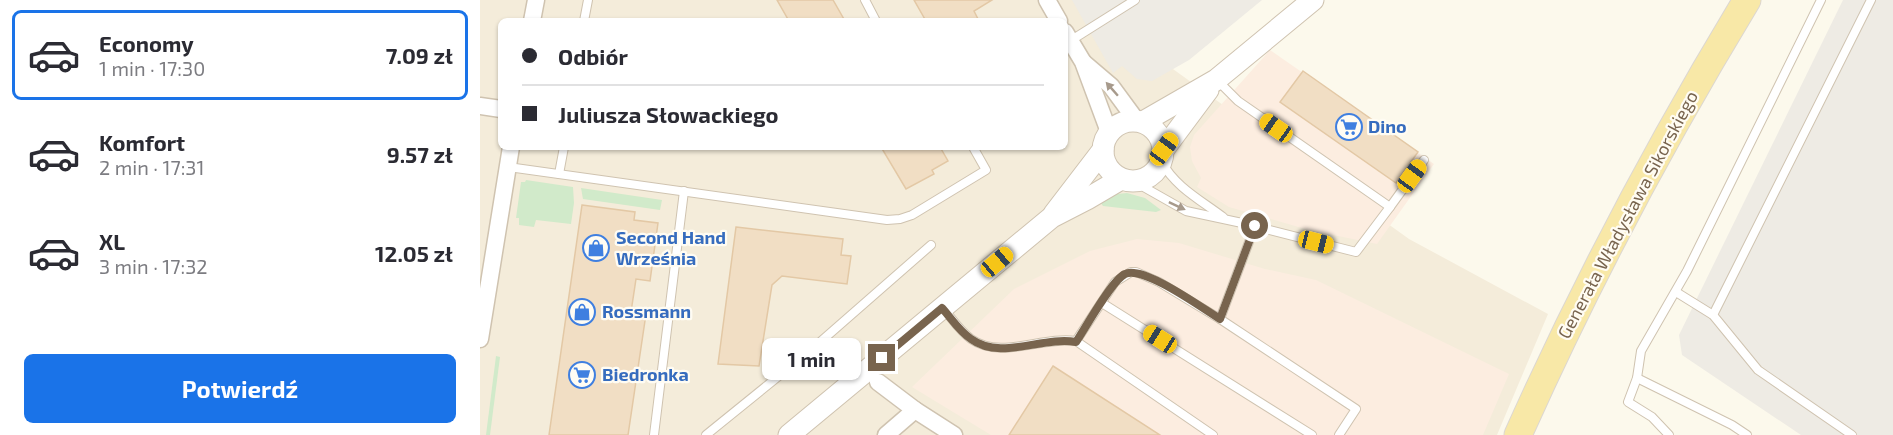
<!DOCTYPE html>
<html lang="pl">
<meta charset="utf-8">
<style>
:root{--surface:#fff;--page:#f2f2f3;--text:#2b2b33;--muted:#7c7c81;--line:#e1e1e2;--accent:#1a73e8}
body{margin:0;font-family:"Exo 2",sans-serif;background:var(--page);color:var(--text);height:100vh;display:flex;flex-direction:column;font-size:22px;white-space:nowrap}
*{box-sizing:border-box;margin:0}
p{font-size:20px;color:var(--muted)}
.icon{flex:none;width:33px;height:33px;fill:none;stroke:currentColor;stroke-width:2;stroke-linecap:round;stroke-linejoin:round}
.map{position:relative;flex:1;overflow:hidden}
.details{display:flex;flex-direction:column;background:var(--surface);width:480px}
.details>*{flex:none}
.guide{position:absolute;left:18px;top:18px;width:570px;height:132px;border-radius:9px;box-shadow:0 2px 4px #0004;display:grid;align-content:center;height:132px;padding:0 24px;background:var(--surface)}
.end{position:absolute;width:27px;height:27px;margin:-14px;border:8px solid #78644e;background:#fff;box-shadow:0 0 0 3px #fff}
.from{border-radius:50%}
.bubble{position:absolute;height:42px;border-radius:9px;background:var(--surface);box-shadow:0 2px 4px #0004;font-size:20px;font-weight:700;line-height:42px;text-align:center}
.car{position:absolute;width:18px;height:36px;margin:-18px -9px;border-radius:8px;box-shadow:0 0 4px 2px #0007;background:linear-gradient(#f5c518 24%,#345 0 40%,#f5c518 0 76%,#345 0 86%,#f5c518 0)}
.guide b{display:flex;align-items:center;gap:21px;height:57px;font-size:22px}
.guide b+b{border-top:2px solid var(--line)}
.guide i{width:15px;height:15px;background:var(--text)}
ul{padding:10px 0 0;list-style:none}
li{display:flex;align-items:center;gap:18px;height:90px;margin:0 12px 9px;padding:0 12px;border:3px solid transparent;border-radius:9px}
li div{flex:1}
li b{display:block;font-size:22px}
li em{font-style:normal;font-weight:700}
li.selected{border-color:var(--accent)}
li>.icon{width:54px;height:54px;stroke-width:1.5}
.button{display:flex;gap:12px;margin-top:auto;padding:12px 24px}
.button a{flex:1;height:69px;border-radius:9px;background:var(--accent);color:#fff;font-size:24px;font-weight:700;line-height:69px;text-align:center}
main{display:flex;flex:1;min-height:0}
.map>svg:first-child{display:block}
.residential{fill:#f4ecda;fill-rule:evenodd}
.commercial{fill:#fcede0}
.industrial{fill:#eeebe4}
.green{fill:#d1eaca}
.building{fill:#f1dec4;stroke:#e3c8a5;stroke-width:1.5}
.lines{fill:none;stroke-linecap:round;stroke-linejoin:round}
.service-casing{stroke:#cfc3b0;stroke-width:10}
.minor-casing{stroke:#cfc3b0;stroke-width:19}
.tertiary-casing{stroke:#cfc3b0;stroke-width:23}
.primary-casing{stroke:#dcd7d1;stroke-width:29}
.service{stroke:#fff;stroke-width:8}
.minor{stroke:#fff;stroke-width:16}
.tertiary{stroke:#fff;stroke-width:21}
.primary{stroke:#f8e8a7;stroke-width:27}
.oneway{fill:#a79a8c}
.route{stroke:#78644e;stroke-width:8}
.labels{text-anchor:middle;stroke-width:4.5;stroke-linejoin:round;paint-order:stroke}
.shop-label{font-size:18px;font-weight:bold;fill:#366cbe;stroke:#fffcf3;text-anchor:start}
.street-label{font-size:18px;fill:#78644e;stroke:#fffcf3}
</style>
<main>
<section class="details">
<ul>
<li class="selected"><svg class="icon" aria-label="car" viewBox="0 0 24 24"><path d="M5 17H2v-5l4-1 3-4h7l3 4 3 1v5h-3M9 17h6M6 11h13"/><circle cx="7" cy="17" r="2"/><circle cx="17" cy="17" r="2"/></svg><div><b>Economy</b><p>1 min · 17:30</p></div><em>7.09 zł</em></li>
<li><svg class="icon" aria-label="car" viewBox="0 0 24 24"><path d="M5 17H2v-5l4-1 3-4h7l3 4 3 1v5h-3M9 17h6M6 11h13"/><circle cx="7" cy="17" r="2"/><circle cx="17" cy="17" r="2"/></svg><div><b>Komfort</b><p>2 min · 17:31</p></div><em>9.57 zł</em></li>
<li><svg class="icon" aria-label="car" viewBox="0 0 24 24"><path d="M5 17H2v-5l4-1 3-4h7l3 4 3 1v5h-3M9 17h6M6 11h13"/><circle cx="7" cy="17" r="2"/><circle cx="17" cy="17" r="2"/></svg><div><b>XL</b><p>3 min · 17:32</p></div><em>12.05 zł</em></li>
</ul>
<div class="button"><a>Potwierdź</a></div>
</section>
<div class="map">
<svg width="1413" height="435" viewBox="0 0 1413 435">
<rect width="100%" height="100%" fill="#fcf9ec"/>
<path class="residential" d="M0,0H645L679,59L929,239L1068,314L1017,435H0ZM21,21H585V147H21Z"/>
<g class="commercial">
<path d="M790,50L954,164L897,244L829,230L749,207L717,187L721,178L712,161L710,147L714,135Z"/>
<path d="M657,239L699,243L785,269L836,280L1029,374L1003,435H511L432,387L534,289L610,251Z"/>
</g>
<g class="industrial">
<path d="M592,0H782L709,60L672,81L657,79L642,66L633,73Z"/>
<path d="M1363,0H1413V435H1321L1202,355L1199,335Z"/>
</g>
<g class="green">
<path d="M46,180L93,187L94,203L91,224L56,220L54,227L39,225V218H36L41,182H45Z"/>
<path d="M101,188L182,200L180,210L103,199Z"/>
<path d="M647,193L665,198L681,210L676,212L623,206L620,202L637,194Z"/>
<path d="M16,356L20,357L10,435H6Z"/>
</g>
<g class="building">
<path d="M297,0H353L365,21H309Z"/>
<path d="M434,0H512L494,11L499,21H446Z"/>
<path d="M823,71L938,152L916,183L800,102Z"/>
<path d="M401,147H460L468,161L452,170L454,174L426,189Z"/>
<path d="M102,205L155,212L154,220L178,223L170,281L156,279L151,312L166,314L148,435H69Z"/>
<path d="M256,227L363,239L361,255L371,256L367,284L302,276L292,285L279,366L238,364Z"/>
<path d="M573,366L680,435H529Z"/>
</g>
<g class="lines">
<defs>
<g id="service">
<path d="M385,0L396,21"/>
<path d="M104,21L108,0"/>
<path d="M590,41L655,0"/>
<path d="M737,80L758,101L910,207L944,160"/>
<path d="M682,162C694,186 722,201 743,217"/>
<path d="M28,167L407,220L420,219L432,215L506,170L493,147"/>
<path d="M79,174L84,147"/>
<path d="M653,181L706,211L762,223L876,252L910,207"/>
<path d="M775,226L740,319L876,409L859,435"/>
<path d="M1196,292L1233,315L1278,370L1372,435"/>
<path d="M622,303L832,435"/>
<path d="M463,308C472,319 480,331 491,339C521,360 562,336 596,341L733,435"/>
<path d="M1233,315L1391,0"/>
<path d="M596,341L635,282L651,272H656L679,282L740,319"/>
<path d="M1157,378L1252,425L1267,435"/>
<path d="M174,435L204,191"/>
<path d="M226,435L331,350L451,245"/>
<path d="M1189,435L1172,417L1148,402L1157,378L1161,351L1207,271L1341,0"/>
</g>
<g id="minor">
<path d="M567,0L579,21"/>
<path d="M52,21L56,0"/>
<path d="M585,32L603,62L629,132"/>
<path d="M604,63L631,86L656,120"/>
<path d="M0,106L21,109"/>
<path d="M0,339L31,147"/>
<path d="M398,382L435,410L474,435"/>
<path d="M406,435L435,410"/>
</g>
<g id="tertiary">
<circle cx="653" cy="151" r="30"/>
<path d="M663,122L736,80L833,0"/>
<path d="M684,149L728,90"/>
<path d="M574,214L623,150"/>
<path d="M309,435L572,217L607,199L641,179"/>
</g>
<path id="primary" d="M1038,435C1105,285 1182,140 1267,0"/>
</defs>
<use href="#service" class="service-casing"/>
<use href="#minor" class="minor-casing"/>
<use href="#tertiary" class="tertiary-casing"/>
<use href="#primary" class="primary-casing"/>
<use href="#service" class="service"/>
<use href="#minor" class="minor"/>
<use href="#tertiary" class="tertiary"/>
<use href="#primary" class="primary"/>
</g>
<defs><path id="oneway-solid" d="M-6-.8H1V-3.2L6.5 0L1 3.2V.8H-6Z" transform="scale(1.5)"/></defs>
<g class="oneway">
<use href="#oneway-solid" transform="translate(632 89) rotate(-131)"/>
<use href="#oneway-solid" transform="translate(697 206) rotate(25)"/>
</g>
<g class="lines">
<path class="route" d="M402,358L462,308C471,318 479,331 491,339C521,361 562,336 596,342C606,327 632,280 645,274C663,265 722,308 740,319L775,226"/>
</g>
<defs>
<symbol id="supermarket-ring" viewBox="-11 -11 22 22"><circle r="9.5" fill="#fffcf3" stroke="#3f7fe0" stroke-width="1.5"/><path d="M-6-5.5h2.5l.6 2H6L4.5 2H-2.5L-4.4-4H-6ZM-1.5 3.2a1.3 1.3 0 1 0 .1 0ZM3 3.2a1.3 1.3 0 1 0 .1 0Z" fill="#3f7fe0"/></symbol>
<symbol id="shop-ring" viewBox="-11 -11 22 22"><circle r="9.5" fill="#fffcf3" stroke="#3f7fe0" stroke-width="1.5"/><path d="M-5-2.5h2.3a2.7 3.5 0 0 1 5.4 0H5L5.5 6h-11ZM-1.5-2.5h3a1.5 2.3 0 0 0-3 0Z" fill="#3f7fe0"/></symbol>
</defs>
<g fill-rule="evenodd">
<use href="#supermarket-ring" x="854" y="112" width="30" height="30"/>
<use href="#shop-ring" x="101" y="233" width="30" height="30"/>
<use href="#shop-ring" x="87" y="297" width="30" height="30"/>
<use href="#supermarket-ring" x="87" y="360" width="30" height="30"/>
</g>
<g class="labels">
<g class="shop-label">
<text x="888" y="133">Dino</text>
<text x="136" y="244">Second Hand<tspan x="136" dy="21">Września</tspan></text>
<text x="122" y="318">Rossmann</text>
<text x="122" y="381">Biedronka</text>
</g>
<g class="street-label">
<text transform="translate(1148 215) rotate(-62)" y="6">Generała Władysława Sikorskiego</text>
</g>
</g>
</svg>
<i class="end from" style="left:775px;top:226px"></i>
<i class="end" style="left:402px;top:358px"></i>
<div class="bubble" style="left:282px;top:338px;width:99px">1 min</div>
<i class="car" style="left:796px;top:128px;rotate:305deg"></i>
<i class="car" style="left:684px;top:149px;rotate:36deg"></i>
<i class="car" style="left:932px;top:176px;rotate:36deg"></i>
<i class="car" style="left:836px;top:242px;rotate:104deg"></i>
<i class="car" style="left:517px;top:262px;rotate:50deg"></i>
<i class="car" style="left:680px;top:339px;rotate:302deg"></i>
<div class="guide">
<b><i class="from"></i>Odbiór</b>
<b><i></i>Juliusza Słowackiego</b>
</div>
</div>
</main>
